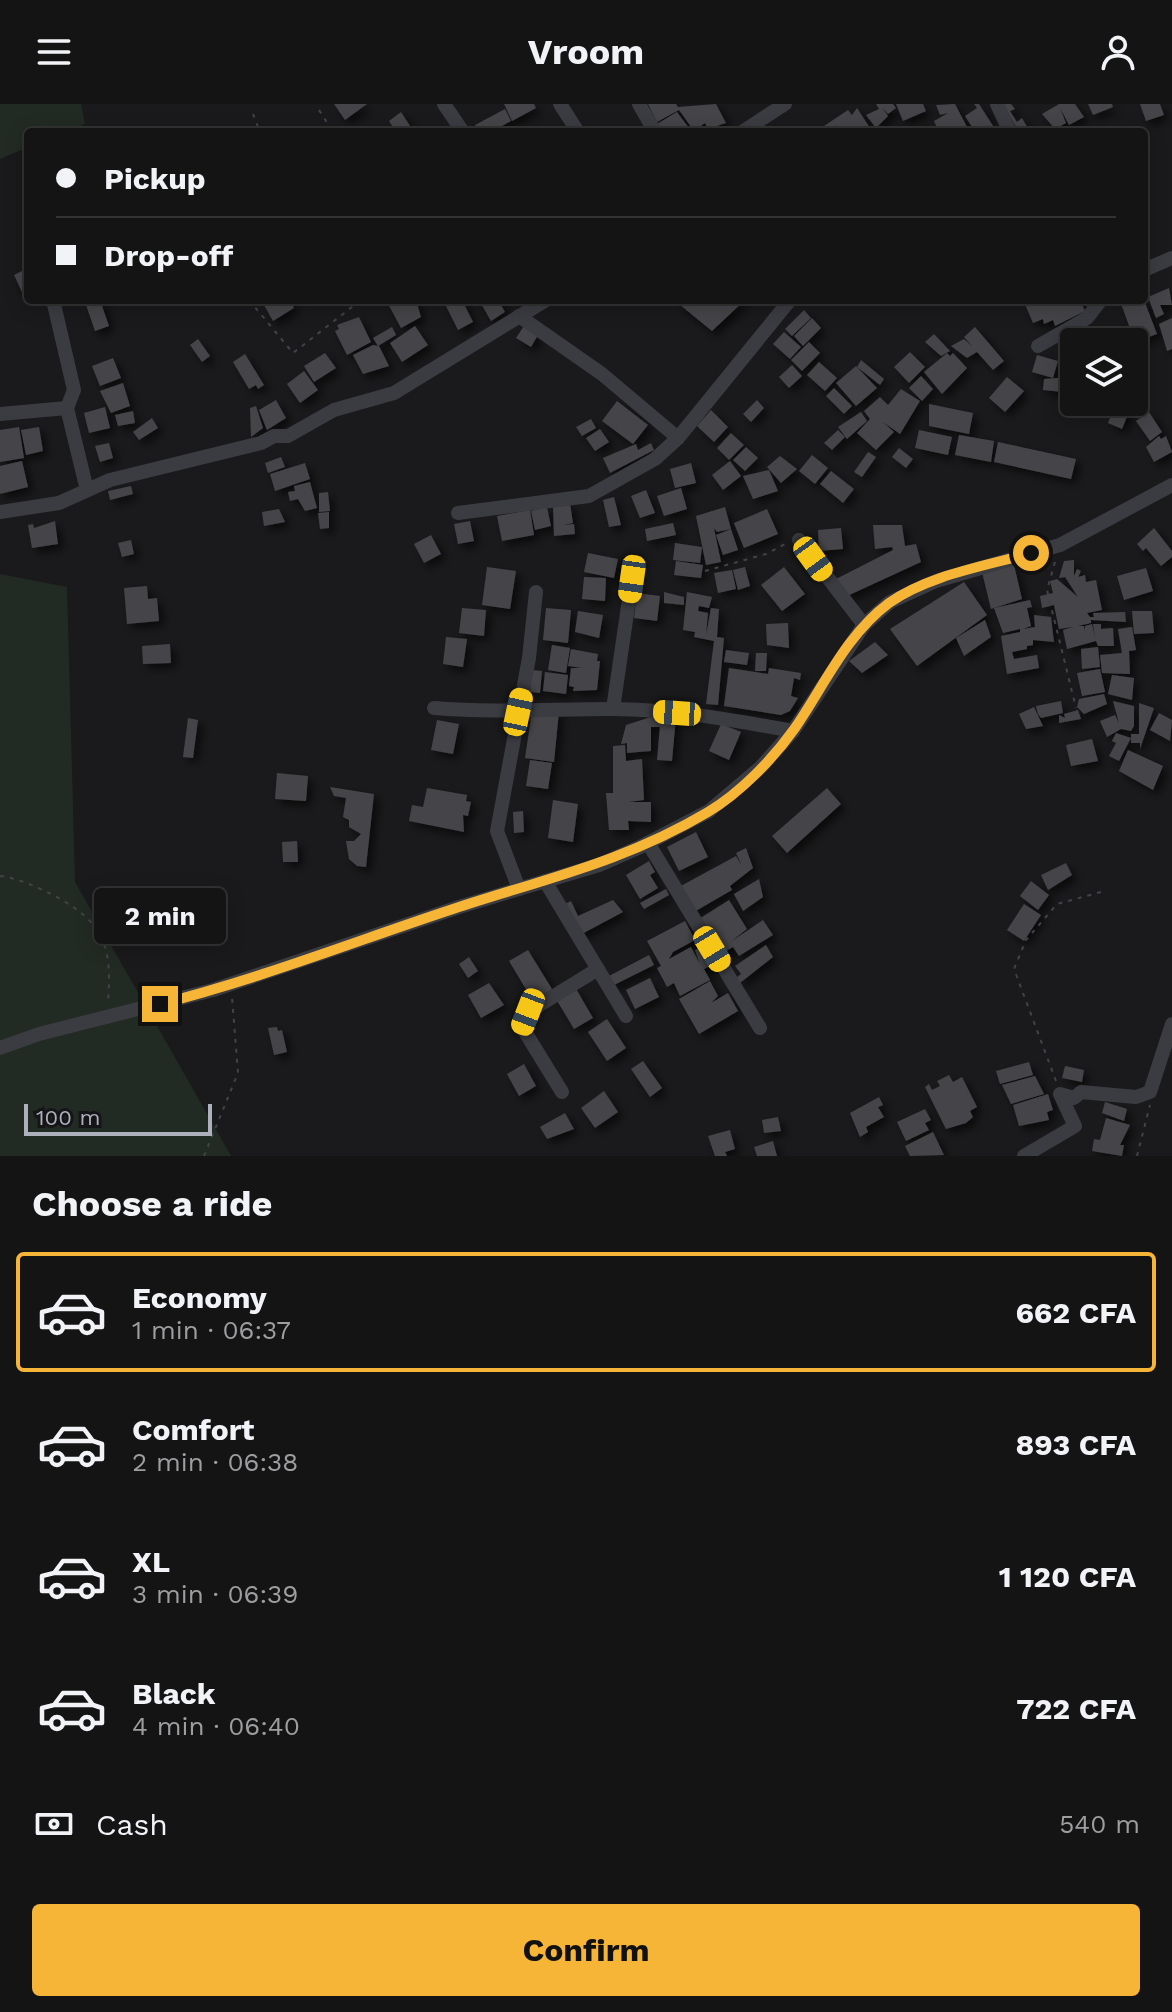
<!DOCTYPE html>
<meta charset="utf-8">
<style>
:root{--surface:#141415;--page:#1d1d1e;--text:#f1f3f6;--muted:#9d9ea0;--line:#333334;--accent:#f7b538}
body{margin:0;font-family:"Work Sans",sans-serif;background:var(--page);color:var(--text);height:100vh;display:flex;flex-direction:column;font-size:30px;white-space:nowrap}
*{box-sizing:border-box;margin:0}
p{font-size:26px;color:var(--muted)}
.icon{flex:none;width:44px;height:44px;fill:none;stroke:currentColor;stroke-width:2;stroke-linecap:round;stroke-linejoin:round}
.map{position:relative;height:1052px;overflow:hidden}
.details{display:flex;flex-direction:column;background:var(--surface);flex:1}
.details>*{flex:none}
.top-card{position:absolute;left:24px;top:24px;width:1124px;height:176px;border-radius:8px;box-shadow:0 4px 20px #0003,0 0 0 2px var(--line);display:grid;align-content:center;height:176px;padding:0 32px;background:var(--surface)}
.buttons{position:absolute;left:1060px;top:224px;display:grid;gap:16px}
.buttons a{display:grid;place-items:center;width:88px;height:88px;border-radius:8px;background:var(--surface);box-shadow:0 4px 20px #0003,0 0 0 2px var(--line);font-size:40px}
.scale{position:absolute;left:24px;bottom:20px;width:188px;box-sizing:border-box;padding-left:8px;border:4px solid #acb1bc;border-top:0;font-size:22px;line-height:28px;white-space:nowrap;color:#acb1bc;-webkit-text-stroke:6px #151518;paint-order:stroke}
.end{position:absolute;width:36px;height:36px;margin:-18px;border:10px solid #f7b538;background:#111;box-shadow:0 0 0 4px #111}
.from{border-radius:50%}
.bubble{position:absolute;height:56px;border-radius:8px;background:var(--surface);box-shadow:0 4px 20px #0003,0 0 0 2px var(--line);font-size:26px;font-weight:700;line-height:56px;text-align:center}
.car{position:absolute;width:24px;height:48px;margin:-24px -12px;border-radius:10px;box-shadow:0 0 6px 2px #0007;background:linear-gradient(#f5c518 24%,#345 0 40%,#f5c518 0 76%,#345 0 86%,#f5c518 0)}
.top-card b{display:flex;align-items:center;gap:28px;height:76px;font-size:30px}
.top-card b+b{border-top:2px solid var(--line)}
.top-card i{width:20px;height:20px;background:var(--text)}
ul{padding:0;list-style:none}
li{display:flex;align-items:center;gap:24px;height:120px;margin:0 16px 12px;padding:0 16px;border:4px solid transparent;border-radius:8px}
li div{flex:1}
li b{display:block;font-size:30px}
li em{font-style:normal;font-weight:700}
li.current{border-color:var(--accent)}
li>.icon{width:72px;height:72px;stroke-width:1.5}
h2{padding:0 32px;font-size:36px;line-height:96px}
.pay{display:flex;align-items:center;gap:20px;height:88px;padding:0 32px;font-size:30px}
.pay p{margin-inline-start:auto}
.action{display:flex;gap:16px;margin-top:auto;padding:16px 32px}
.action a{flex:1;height:92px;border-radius:8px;background:var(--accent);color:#111;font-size:32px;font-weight:700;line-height:92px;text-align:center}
header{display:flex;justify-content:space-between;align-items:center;height:104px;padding:0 32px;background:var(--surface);font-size:36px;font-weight:700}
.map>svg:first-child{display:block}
.green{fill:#222b23}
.building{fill:#444549;filter:url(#shadow)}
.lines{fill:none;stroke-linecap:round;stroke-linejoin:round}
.path{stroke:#414349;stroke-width:2;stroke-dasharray:4 6;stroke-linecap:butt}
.minor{stroke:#3b3c42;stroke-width:14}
.route{stroke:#f7b538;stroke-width:10}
</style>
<header><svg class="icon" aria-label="menu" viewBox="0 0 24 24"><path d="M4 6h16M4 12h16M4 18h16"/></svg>Vroom<svg class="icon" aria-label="person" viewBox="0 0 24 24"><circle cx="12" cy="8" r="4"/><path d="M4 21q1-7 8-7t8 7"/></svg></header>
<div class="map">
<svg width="1172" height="1052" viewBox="0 0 1172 1052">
<defs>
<filter id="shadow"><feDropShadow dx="5" dy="5" stdDeviation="4" flood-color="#0009"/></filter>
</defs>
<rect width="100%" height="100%" fill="#1a1a1c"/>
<g class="green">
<path d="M0,0H81L85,20L65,28H28V43L0,55Z"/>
<path d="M0,470L67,483L75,778L231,1052H0Z"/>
</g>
<g class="building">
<path d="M334,0H367L345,16Z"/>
<path d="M504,0H534L536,4L512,17Z"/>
<path d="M648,0H676L678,3L716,0L726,19L708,25L705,19L694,27L679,6L657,18Z"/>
<path d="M876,0H893L896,4L888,10L882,3L888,12L876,24L866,11L879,5Z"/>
<path d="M896,0H923L926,7L903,17Z"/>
<path d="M955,0L967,23L970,22L973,28H939L934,17L948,9L940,11L936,1Z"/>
<path d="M974,0H979L997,28L974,26L965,12L977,4Z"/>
<path d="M1003,0H1011L1015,5L1010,7L1017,18L1022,14L1029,26L1019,28Z"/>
<path d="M1059,0H1075L1084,13L1069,21L1060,4L1066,19L1055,25L1042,10Z"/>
<path d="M1088,0H1112L1113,3L1093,11Z"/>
<path d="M1140,0H1160L1164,11L1146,17Z"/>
<path d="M857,4L870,24L865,28H815L848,6L852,11Z"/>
<path d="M505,5L511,17L491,28H479L475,21Z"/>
<path d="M401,8L414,28H396L389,17Z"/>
<path d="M677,8L692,28H655L652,23Z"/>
<path d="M28,164V185L22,188L14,171Z"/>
<path d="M1169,184L1172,201H1160L1164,210L1156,214L1148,193Z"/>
<path d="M90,196H100L109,222L95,227L85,198Z"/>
<path d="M273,196H290L294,204L273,217L264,201Z"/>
<path d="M386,196H416L421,213L401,224Z"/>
<path d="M443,196H462L473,218L458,226Z"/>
<path d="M479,196H498L505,208L491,217Z"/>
<path d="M674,196H745L712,227Z"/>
<path d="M1027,196H1080L1085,207L1055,222L1053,216L1044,220L1043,215L1033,219L1024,198Z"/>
<path d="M1124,196H1144L1157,230L1135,238L1120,197Z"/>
<path d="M804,206L811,214L792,232L785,225Z"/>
<path d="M359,213L371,238L347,251L335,227L339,225L337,221Z"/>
<path d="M812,214L821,224L803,242L794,232Z"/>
<path d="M1172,214V245L1167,247L1159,220Z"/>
<path d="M415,222L428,241L402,258L390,239Z"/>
<path d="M524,222L538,231L531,243L516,234Z"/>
<path d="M392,223L396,231L378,242L373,234Z"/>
<path d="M975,223L1004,257L993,266L977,248L967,254L951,242L964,235L972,242L964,233Z"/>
<path d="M784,228L801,243L790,255L773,240Z"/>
<path d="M934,230L950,247L941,252L925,238Z"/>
<path d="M198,235L210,252L202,258L190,241Z"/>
<path d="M809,238L820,249L802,267L791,256Z"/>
<path d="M373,241L379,242L389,262L363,270L353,251Z"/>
<path d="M910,248L925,263L909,279L894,263Z"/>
<path d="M325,249L336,264L314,278L304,262Z"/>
<path d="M947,249L950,252L953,249L967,264L942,290L924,268Z"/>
<path d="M245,250L264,281L258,285L256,281L249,285L233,258Z"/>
<path d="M1037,251L1058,257L1053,274L1032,268Z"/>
<path d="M113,254L121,274L100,282L92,262Z"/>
<path d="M861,256L884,275L880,281L857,263Z"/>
<path d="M819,258L837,274L825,287L807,271Z"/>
<path d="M792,261L802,272L789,284L779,273Z"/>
<path d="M856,262L877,284L856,302L836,279Z"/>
<path d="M304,267L318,286L300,299L287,280Z"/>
<path d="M921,272L933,285L922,297L909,284Z"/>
<path d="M1007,273L1024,287L1005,308L989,294Z"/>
<path d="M1056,274H1065L1063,288L1043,286L1044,275Z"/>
<path d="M123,279L130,302L111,309L100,287Z"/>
<path d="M834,284L852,302L844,310L826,292Z"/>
<path d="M901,285L920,297L900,330L883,318L894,328L876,346L857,329L870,315L864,307L880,293L888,301Z"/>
<path d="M276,296L286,314L267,326L259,306Z"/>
<path d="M757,296L764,304L751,318L743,310Z"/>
<path d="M617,297L648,321L633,340L602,317Z"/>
<path d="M1116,299L1130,305L1122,325L1108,319Z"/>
<path d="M929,300L973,309L969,330L929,322Z"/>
<path d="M256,302L263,324L251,333L250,304Z"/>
<path d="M105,303L110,324L89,329L84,309Z"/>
<path d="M711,306L728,323L714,338L697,322Z"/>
<path d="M133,307L135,319L118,322L115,311Z"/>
<path d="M861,308L867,317L847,335L838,323Z"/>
<path d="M1149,308L1162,328L1150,337L1136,317Z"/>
<path d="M152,314L158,324L139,336L133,328Z"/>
<path d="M591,315L596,324L582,332L576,323Z"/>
<path d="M19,323L24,354L0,358V326Z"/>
<path d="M39,323L43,347L26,351L21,326Z"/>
<path d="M600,325L609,338L595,347L586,334Z"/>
<path d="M838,326L845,333L832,346L824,339Z"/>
<path d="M919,326L952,333L948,351L915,344Z"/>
<path d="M731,329L744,341L729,356L717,344Z"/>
<path d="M959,331L994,337L991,358L955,351Z"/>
<path d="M1159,332L1161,335L1166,332L1172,348L1154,358L1146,343Z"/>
<path d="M998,338L1076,355L1071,375L994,358Z"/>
<path d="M109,339L113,354L100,358L95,342Z"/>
<path d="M651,339L654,346L610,369L603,354L636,340L638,346Z"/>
<path d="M746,343L758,354L745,367L733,356Z"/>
<path d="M899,344L913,355L906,364L892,353Z"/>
<path d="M868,348L876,353L862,373L854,368Z"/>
<path d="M812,351L828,364L815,380L799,367Z"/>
<path d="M780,352L797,365L781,379L767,363Z"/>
<path d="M281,353L285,363L268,369L265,359Z"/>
<path d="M22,357L28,383L0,390V362Z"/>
<path d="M730,357L741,372L723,386L712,371Z"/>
<path d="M305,359L310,375L275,387L270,370Z"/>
<path d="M691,359L696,379L675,384L670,365Z"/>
<path d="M769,366L778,387L753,395L743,372Z"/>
<path d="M831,367L854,385L843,399L820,380Z"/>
<path d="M310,378L317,404L305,407L298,395L290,397L288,388L295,387L294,382Z"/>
<path d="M131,382L133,390L110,396L108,387Z"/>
<path d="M681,384L687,405L664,412L657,392Z"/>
<path d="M646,386L655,409L640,414L631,392Z"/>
<path d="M328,388L330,407L319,408V389Z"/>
<path d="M614,393L621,421L609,423L603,396Z"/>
<path d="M570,399L573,419L563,421L574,420L575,430L554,432L553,402Z"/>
<path d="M547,403L551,422L535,426L531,407Z"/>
<path d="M725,403L731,425L717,428L714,424L721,458L706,461L696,412Z"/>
<path d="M279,405L285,418L264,422L262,408Z"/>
<path d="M767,405L778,430L744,444L734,419Z"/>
<path d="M530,406L534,431L502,437L497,412Z"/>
<path d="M329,408V424L320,425L318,409Z"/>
<path d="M55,417L58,440L32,444L28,421L33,420L34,424Z"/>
<path d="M470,417L474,437L458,440L454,420Z"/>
<path d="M673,419L676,431L647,437L645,425Z"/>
<path d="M873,421H902L905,442L916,440L921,458L845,493L836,475L893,446L892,443L875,445Z"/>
<path d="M841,424L843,445L819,447L818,426Z"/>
<path d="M1154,424L1172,447V453L1161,462L1146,444L1143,447L1137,440Z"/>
<path d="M731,425L738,446L723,451L716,431Z"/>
<path d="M431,431L441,450L424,459L414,440Z"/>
<path d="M131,436L134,450L122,453L118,439Z"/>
<path d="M675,439L702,443L700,459L673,456Z"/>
<path d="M588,449L618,455L614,474L584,468Z"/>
<path d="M1074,456V472L1077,465L1081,467L1078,473L1085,471L1086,478L1096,476L1102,506L1087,509L1090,513H1094L1093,509L1125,508L1126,518L1091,516V519L1078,522H1084L1085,527V522L1092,520L1095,533L1093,520H1101V525L1113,524L1114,542H1098L1096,537L1067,545L1063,526L1073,523L1059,525L1054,501L1042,504L1040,492L1053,489L1050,477L1057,475L1078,493L1065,473L1059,474L1064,457Z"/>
<path d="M676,457L703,461L701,474L674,471Z"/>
<path d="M1014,461L1022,495L991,505L982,468Z"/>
<path d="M487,463L516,467L510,505L482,501Z"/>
<path d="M745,463L750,482L738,486L733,466Z"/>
<path d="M784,463L805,490L782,507L761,481Z"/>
<path d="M1146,464L1153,487L1124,496L1117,472Z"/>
<path d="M732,466L736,485L718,489L714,469Z"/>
<path d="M584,473L606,474L605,497L582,495Z"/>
<path d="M964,478L987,511L917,562L890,525Z"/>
<path d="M147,482L148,495L157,494L159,517L127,520L124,484Z"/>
<path d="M664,488L684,493V501L664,499Z"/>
<path d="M687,488L712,493L709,504L699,502L698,507L708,509L706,531L711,504L719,505L717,533L724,534L718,601L706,600L714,537L694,533L695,528L683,526Z"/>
<path d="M637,489L660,492L657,517L634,514Z"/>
<path d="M1030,496L1032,503L1027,504L1031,522L1023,525L1035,523L1034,511L1051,513L1054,538L1033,536V541L1027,542V545L1012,548L1014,555L1037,551L1039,564L1007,570L1001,532L1020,528V525L1003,529L994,504Z"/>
<path d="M462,504L486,506L484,532L459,529Z"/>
<path d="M546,504L571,506L568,539L543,536Z"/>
<path d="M578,507L603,511L599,534L575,528Z"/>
<path d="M1132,507H1152L1154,529L1134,530Z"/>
<path d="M985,516L991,533L964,552L956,534Z"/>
<path d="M788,519L789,544L767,541L766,520Z"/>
<path d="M1132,523L1136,546L1129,547L1130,570L1102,569L1100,551L1122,549L1118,525Z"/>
<path d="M446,533L467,535L463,563L443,560Z"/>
<path d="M875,538L888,551L862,569L849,557Z"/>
<path d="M170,540L171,559L143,560L142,542Z"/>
<path d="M552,541L570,544L566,569L548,566Z"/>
<path d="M1098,543L1100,563L1082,565L1081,545Z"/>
<path d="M571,545L598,550L597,557H600L597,586L573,587L574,583L569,582L571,564H582L568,562Z"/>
<path d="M726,546L749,549L747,561L724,558Z"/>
<path d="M756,549H767L766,567H755Z"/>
<path d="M729,564L768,570L769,564L801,569L800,576L794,574L791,592L798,594L790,607L781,611L724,602Z"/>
<path d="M1100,565L1105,588L1082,592L1077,569Z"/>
<path d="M532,566L542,567L540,589L530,588Z"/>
<path d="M545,568L568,571L566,590L543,587Z"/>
<path d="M1112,571L1134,574L1132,596L1108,590Z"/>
<path d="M1104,590L1107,600L1084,610L1077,603L1079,595Z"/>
<path d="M1061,597L1063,609L1041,614L1038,610L1036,602Z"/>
<path d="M1113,597L1134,602V622L1131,627L1121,625L1107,633L1100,617L1115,611L1119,619Z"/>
<path d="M1139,599L1154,604L1140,645V639H1131V630H1139Z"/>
<path d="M1034,603L1043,622L1026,625L1019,610Z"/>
<path d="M1078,606L1081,615L1059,619V611L1065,614L1064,610Z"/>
<path d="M532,607H559L554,658L525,654Z"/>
<path d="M1159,609L1172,616L1170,637L1150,626Z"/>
<path d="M657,611H660V623H651V647L627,649V639L621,640L626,621Z"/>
<path d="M661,611L676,613L672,657L657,656Z"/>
<path d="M188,614L198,616L193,654L183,653Z"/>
<path d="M437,616L459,620L453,650L431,646Z"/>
<path d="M721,620L741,628L729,656L709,647Z"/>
<path d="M1116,629L1131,634L1119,657L1109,652L1116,639L1112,637Z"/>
<path d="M1092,635L1098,657L1071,662L1066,641Z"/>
<path d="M625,641L626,657L642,655L644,696L628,698H651V718L628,717L629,726H609L606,689H613V642Z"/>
<path d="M1128,646L1163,662L1153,686L1119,667Z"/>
<path d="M530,656L552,659L548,685L526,682Z"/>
<path d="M277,669L308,672L306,697L275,695Z"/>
<path d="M330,683L374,690L366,763L357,762L349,755L346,737H354L361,730L349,723V716L343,713L346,694L334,692Z"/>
<path d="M427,684L467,691L466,697L471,698L468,712L463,711L464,728L409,717L412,701L423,703Z"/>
<path d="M827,684L841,700L787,749L772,732Z"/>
<path d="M553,696L578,700L573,738L548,734Z"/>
<path d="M523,707L524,728L514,729L513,708Z"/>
<path d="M696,728L708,753L679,767L667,743Z"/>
<path d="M297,737L298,758H283L282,738Z"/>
<path d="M746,744L753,764L730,782L732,786L694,808L679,783L736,752L742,762L736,749Z"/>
<path d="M649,757L655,768L650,771L658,784L640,795L626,771Z"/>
<path d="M1066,759L1072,771L1048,786L1041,771Z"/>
<path d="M759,775L763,793L743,807L734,790Z"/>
<path d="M1031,777L1049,791L1038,806L1020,792Z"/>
<path d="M666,785L669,791L644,805L640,799Z"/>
<path d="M613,796L623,808L578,832L563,801L571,797L578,812Z"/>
<path d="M729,796L747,825L729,839L763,816L773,831L739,852L733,843L721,850L699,815Z"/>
<path d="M1024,800L1041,811L1024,837L1007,826Z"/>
<path d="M685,817L695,836L673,848L669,855L691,843L700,860L695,846L704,841L714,860L704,865L710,876L680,892L674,879L667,883L657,864L661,862L647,837Z"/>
<path d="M766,841L773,853L740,879L736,874L741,870L735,862Z"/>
<path d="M528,846L552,885L533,897L509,857Z"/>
<path d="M649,851L654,861L612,882L607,873Z"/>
<path d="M469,853L478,867L468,874L459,860Z"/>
<path d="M650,874L659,893L635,905L626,886Z"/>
<path d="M710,877L718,892L711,899L728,889L738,907L699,930L679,895Z"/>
<path d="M489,879L504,901L481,914L468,891Z"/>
<path d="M575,883L593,914L574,925L556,895Z"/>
<path d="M607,915L626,944L607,957L588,928Z"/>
<path d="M277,923L278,927L282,926L287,948L274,951L268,924Z"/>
<path d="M643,957L662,984L650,993L631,965Z"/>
<path d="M1029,958L1033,971L1000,980L996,967Z"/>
<path d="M524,960L536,982L519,992L507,970Z"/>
<path d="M1065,962L1084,966L1082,978L1062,974Z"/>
<path d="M949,971L953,978L962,973L977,1003L970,1007L973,1013L966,1019L946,1025L925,983L929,980L932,986L940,982L937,977Z"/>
<path d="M1035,972L1044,990L1011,1000L1002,981Z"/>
<path d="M604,987L618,1008L595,1024L581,1004Z"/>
<path d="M1048,990L1053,1006L1047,1008L1049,1016L1019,1022L1013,1001Z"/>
<path d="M879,993L883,1001L878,1003L884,1013L866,1023L868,1028L860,1033L850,1009Z"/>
<path d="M1105,998L1127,1005L1124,1017L1102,1009Z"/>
<path d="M925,1005L931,1016L925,1019L929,1026L906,1037L897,1018Z"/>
<path d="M565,1009L574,1025L547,1035L540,1023Z"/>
<path d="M778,1013L781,1027L764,1029L762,1016Z"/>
<path d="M1106,1014L1130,1021L1120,1041H1124L1122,1052L1092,1047L1094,1035L1100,1036Z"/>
<path d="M730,1026L735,1045L725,1048L727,1052H715L708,1032Z"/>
<path d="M933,1028L944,1051L910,1052L905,1042Z"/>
<path d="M773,1037L777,1052H757L754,1043Z"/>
</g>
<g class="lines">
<g class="path">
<path d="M319,6L333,28"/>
<path d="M253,10L260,28"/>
<path d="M249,196L293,249L361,196"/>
<path d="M1055,458L1047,486L1076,604"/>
<path d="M705,467L766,450L787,439"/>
<path d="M0,772C17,774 32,781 47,788C100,815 113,835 108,897"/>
<path d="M1056,977L1014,865L1026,836L1057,800L1101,788"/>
<path d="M204,1052L238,969L232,893"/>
<path d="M1137,1052L1150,1001"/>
</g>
<g class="minor">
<path d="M444,0L463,28"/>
<path d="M560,0L578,28"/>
<path d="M639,0L655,28"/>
<path d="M997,0L1010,28"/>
<path d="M742,28L785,0"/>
<path d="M1144,166L1172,154"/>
<path d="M53,196L74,286L67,304L87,386"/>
<path d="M519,212L602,270L678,334"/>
<path d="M1038,242L1087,214L1101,196"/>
<path d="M0,310L67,304"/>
<path d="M0,408L59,399L110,376L261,339L274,332H288L334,306L394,289L546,196"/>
<path d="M458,409L589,392L655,355L678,334L790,196"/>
<path d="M799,436L864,521"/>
<path d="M434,604C494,609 552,605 611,605C673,605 733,616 793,627"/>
<path d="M613,605L632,475"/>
<path d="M648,739L760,924"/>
<path d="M545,777L626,912"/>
<path d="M519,785L497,727L529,554L536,488"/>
<path d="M0,944L39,930L213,886L459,803L599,761L640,743L709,707L761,663L793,627L864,521L890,498L936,477L1060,441L1172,381"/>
<path d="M562,988L522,923L528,908L598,865"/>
<path d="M1024,1052L1075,1022L1060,990L1074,994L1081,988L1136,993L1150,988L1172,920"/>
</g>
</g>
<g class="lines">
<path class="route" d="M160,900C259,875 356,837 453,805C544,775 624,758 708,708C740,689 773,655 795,624C824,582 846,531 889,499C928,471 986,462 1031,449"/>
</g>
</svg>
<div class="buttons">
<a><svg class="icon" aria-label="layers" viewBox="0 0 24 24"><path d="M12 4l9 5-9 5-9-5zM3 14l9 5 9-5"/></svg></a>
</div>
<div class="scale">100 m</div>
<i class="end from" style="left:1031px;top:449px"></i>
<i class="end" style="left:160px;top:900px"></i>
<div class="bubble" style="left:94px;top:784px;width:132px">2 min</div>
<i class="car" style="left:813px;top:455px;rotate:144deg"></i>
<i class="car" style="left:632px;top:475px;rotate:188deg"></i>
<i class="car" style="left:518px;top:608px;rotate:12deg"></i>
<i class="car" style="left:677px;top:609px;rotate:274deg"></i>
<i class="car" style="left:712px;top:845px;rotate:149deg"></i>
<i class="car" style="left:528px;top:908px;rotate:201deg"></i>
<div class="top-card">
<b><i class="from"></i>Pickup</b>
<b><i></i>Drop-off</b>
</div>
</div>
<section class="details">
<h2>Choose a ride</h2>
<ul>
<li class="current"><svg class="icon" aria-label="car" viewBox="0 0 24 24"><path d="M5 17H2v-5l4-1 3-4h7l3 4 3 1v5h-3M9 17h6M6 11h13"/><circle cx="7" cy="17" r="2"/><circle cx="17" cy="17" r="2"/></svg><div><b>Economy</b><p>1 min · 06:37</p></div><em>662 CFA</em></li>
<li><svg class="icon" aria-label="car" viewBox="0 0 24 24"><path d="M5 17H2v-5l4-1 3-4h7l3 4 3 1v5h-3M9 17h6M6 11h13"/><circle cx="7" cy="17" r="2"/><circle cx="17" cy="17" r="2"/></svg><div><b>Comfort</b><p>2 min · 06:38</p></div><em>893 CFA</em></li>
<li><svg class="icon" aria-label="car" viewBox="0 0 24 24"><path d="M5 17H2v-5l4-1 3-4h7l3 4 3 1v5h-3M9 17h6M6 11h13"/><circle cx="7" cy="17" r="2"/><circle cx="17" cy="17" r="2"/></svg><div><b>XL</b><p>3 min · 06:39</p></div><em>1 120 CFA</em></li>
<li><svg class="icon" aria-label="car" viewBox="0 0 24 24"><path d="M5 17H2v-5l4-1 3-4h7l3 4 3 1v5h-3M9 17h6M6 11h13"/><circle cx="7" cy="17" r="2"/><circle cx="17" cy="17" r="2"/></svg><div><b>Black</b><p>4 min · 06:40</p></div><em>722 CFA</em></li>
</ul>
<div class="pay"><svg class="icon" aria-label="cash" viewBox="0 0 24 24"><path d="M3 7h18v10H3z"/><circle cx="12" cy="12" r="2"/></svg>Cash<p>540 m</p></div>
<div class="action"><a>Confirm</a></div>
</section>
